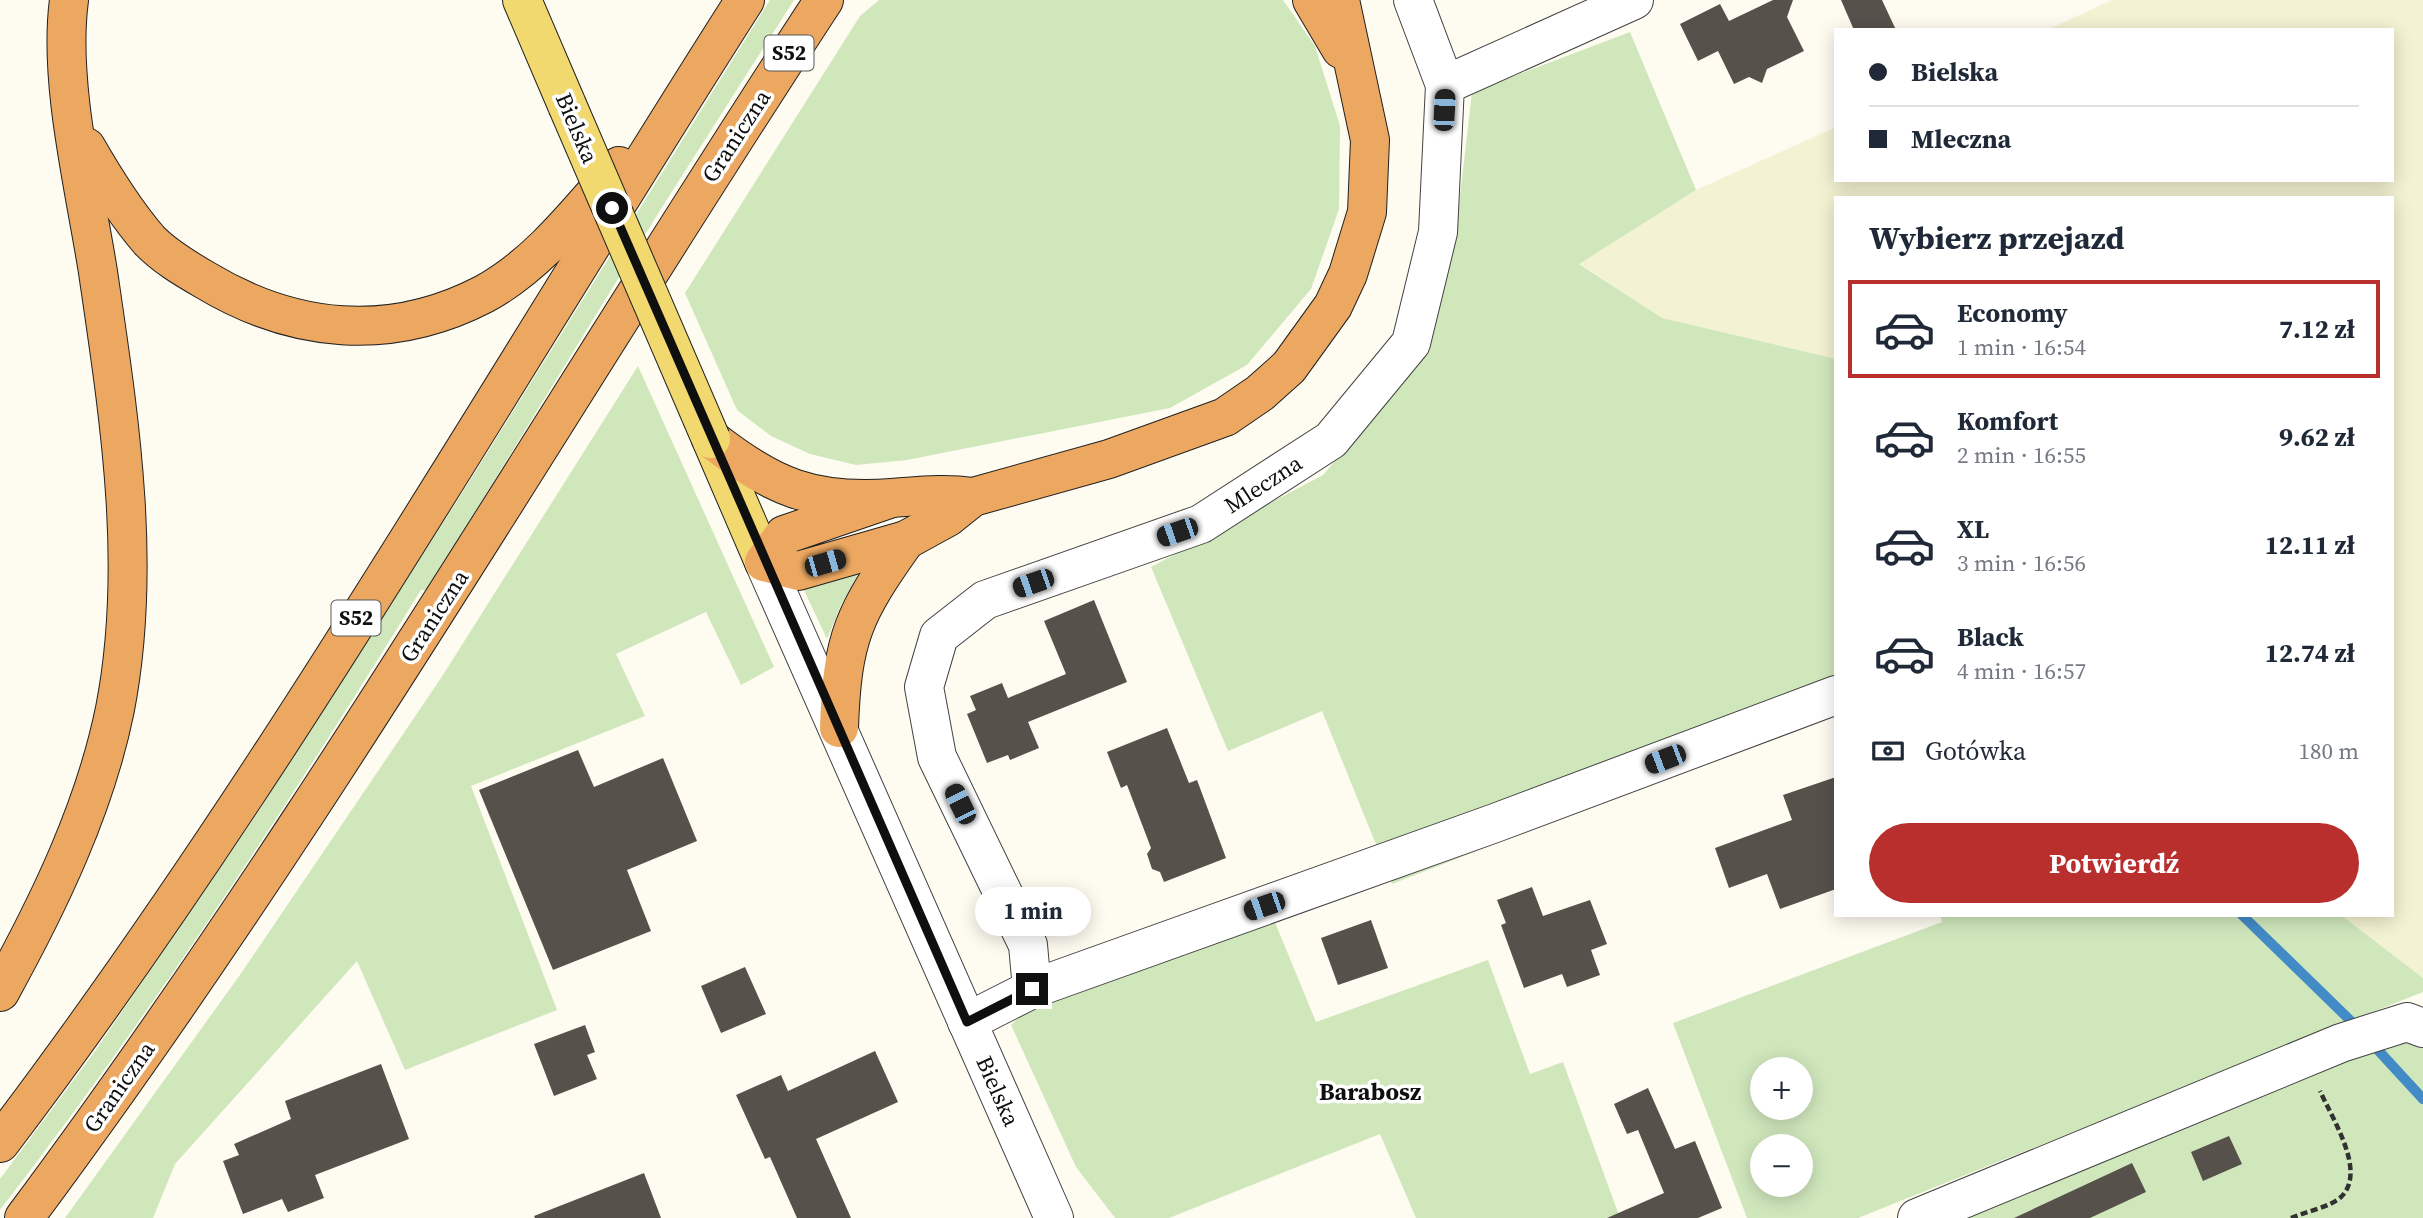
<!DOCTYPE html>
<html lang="pl">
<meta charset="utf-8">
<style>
:root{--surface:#fff;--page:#f6f6f7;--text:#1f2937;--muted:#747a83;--line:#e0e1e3;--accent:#b82f2e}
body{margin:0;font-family:"Source Serif 4",serif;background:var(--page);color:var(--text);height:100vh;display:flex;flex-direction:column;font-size:26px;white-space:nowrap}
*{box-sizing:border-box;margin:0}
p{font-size:23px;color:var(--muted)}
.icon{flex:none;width:38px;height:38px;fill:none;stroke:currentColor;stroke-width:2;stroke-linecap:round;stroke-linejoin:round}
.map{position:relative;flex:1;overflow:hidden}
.details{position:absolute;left:1834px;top:196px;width:560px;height:721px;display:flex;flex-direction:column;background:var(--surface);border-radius:0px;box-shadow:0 4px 18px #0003}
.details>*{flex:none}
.top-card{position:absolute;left:1834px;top:28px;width:560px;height:154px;border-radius:0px;box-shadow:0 4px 18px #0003;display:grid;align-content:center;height:154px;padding:0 35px;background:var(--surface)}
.tools{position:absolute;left:1750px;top:1057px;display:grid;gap:14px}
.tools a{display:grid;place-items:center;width:63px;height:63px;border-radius:50%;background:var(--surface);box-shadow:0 4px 18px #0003;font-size:35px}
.end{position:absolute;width:32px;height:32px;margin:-16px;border:9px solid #0f0f0f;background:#fff;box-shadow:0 0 0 4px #fff}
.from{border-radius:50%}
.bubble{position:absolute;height:49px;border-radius:24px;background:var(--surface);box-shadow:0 4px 18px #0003;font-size:23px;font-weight:700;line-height:49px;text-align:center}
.car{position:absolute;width:21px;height:42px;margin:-21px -10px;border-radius:9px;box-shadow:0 0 5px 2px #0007;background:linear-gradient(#222 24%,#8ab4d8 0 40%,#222 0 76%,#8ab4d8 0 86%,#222 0)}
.top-card b{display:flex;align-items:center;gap:24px;height:66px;font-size:26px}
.top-card b+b{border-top:2px solid var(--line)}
.top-card i{width:18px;height:18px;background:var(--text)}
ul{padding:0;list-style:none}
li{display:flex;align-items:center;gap:21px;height:98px;margin:0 14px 10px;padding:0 21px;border:4px solid transparent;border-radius:0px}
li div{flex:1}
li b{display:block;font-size:26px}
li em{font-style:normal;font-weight:700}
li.on{border-color:var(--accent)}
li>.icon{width:63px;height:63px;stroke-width:1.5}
h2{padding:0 35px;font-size:32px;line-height:84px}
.pay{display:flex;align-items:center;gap:18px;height:77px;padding:0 35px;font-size:26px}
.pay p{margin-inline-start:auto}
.action{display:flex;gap:14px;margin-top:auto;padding:14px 35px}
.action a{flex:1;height:80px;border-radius:42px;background:var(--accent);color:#fff;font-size:28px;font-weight:700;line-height:80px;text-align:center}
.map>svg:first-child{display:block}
.farmland{fill:#f3f2d2}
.green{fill:#d0e7bc;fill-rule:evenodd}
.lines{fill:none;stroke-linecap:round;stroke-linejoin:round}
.stream{stroke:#438bc6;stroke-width:10}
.building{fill:#57514c}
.minor-casing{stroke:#424242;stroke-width:40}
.major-casing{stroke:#202020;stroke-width:40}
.highway-casing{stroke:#202020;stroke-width:40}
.path{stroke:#313131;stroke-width:4.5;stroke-dasharray:7 3.5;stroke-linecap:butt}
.minor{stroke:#fff;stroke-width:38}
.major{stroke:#f1d86f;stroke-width:38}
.highway{stroke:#eca861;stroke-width:38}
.major-bridge-casing{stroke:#202020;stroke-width:40;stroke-linecap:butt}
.major-bridge{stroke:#f1d86f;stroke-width:38}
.route{stroke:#0f0f0f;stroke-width:9}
.labels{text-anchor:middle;stroke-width:7;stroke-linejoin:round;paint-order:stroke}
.shield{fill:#fff;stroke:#575757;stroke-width:2}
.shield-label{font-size:21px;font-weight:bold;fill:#0f0f0f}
.street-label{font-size:23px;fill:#0f0f0f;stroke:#fff}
.neighbourhood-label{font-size:24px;font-weight:bold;fill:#0f0f0f;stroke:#fff}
</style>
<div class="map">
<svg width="2423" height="1218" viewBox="0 0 2423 1218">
<rect width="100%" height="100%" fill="#fefcf1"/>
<path class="farmland" d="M2112,0H2423V978L2341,915H2392V198H1836V359L1661,318L1579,263L1696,190L1836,127V180H2392V30H2047Z"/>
<g class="green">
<path d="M770,0H794L659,212L427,590H421C290,802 152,1013 0,1210V1179L93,1054L256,815L457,501Z"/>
<path d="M879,0H1283L1315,46L1340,126L1339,209L1311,289L1247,365L1170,408L907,460L856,465L810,454L771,436L737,410L685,293L860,16Z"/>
<path d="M1630,32L1696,190L1579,264L1662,318L1836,359V712L1392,884L1322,711L1228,751L1151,567L1323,475L1426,352L1458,213L1472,92Z"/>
<path d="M638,366L774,667L741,685L706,612L616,654L645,716L471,786L557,1010L405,1070L357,961L175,1164L153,1218H65L242,972L441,678Z"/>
<path d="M860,571L841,605L827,639L804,590L806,586Z"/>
<path d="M1272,915L1316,1022L1488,960L1530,1074L1563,1062L1620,1218H1416L1380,1134L1169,1218H1115L1076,1167L1011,1025L1032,1005Z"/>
<path d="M1940,915H2341L2423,978V992L1858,1218H1747L1673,1023L1942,922ZM1762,1069H1801V1108H1762ZM1762,1146H1801V1185H1762Z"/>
<path d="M2423,1021V1218H1951Z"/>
</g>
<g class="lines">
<g class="stream">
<path d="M2242,915L2354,1024"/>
<path d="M2377,1049L2423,1099"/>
</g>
</g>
<g class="building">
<path d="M1773,0H1793L1787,17L1804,51L1767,69L1762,83L1749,77L1734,84L1718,51L1698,61L1680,24L1720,4L1729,21Z"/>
<path d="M1841,0H1882L1896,30H1854Z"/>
<path d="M1094,600L1127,682L1028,722L1039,748L1010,760L1008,755L987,763L967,714L976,710L970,696L1002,683L1008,698L1066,674L1044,621Z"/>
<path d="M1167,728L1189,783L1197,780L1226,858L1164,882L1160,872L1152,869L1147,854L1151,848L1127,785L1121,788L1107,752Z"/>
<path d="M578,750L594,787L663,758L697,841L627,870L651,931L553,970L479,790Z"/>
<path d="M1836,777V889L1780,909L1767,874L1729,888L1715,848L1792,820L1783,795Z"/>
<path d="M1532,887L1543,916L1590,900L1607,944L1591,950L1600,975L1567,987L1562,974L1524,988L1501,925L1506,923L1497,900Z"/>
<path d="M1371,920L1388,968L1338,985L1321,938Z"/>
<path d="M745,967L766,1014L721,1033L701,986Z"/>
<path d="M585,1025L595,1052L587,1055L597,1079L554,1096L534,1044Z"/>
<path d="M875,1051L898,1102L816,1139L851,1218H797L770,1157L765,1159L736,1095L781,1075L788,1091Z"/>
<path d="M381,1064L409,1139L315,1175L324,1198L288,1212L282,1199L243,1214L223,1161L239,1155L234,1144L291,1119L285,1101Z"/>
<path d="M1648,1088L1675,1149L1695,1141L1722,1208L1698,1218H1607L1664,1193L1638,1130L1627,1134L1614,1104Z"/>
<path d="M2229,1136L2242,1164L2203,1181L2191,1152Z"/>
<path d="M2132,1163L2146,1192L2090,1218H2014Z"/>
<path d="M644,1173L661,1218H535L534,1216Z"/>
</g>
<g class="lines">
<defs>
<g id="minor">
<path d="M1445,85L1634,0"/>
<path d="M764,562L1054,1218"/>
<path d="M1032,989L1495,823L1836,695"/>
<path d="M967,1022L1032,989L1028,945L937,757L924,687L939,636L985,600L1201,524L1331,440L1411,343L1438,232L1445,85L1413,0"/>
<path d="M1917,1218L2341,1043L2407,1022L2423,1028"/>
</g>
<g id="major">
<path d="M522,0L567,105"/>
<path d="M711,439L764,562"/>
</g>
<g id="highway">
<path d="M1312,0L1341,49"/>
<path d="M86,147C105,180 124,211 149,240C164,256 186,269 205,280C293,333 390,343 484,294C538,265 579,211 619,166"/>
<path d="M711,439C772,487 813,504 892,498C920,496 944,493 973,497"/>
<path d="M889,499L784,535L764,562L798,571L906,540L948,517L973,497L1109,459L1225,417L1260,393L1289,367L1333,306L1348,274L1367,212L1370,140L1340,0"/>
<path d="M839,728C842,637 854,613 906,540"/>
<path d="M0,992C49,903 95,808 115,709C143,565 119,416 98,272C85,189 58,82 69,0"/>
<path d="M0,1143C274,782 501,382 745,0"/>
<path d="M24,1218C315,828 558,406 824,0"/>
</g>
</defs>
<use href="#minor" class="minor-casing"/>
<use href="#major" class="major-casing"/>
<use href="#highway" class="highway-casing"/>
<path class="path" d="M2291,1218C2305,1212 2330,1207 2341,1197C2367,1172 2333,1120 2320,1091"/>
<use href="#minor" class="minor"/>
<use href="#major" class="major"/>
<use href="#highway" class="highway"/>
<defs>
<path id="major-bridge" d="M567,105L711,439"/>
</defs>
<use href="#major-bridge" class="major-bridge-casing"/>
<use href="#major-bridge" class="major-bridge"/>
</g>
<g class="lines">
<path class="route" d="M612,208L967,1022L1032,989"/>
</g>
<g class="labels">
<g class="shield">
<rect x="764.5" y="35.5" width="49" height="35" rx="5"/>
<rect x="331.5" y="600.5" width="49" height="35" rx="5"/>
</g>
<g class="shield-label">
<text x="789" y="60">S52</text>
<text x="356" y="625">S52</text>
</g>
<g class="street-label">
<text transform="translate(577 128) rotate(67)" y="8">Bielska</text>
<text transform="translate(736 136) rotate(-57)" y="8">Graniczna</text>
<text transform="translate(1263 484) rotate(-33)" y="8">Mleczna</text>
<text transform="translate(434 616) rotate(-57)" y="8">Graniczna</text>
<text transform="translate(119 1087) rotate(-55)" y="8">Graniczna</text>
<text transform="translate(998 1091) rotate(66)" y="8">Bielska</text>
</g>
<g class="neighbourhood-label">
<text x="1370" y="1100">Barabosz</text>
</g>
</g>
</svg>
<div class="tools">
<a>+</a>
<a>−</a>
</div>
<i class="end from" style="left:612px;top:208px"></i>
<i class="end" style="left:1032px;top:989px"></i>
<div class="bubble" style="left:975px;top:887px;width:116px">1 min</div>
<i class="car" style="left:1444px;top:110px;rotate:3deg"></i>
<i class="car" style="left:1177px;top:532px;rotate:251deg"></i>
<i class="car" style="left:825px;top:563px;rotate:74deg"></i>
<i class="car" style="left:1033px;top:583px;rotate:251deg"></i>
<i class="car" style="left:1665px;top:759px;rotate:249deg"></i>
<i class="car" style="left:960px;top:804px;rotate:334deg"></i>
<i class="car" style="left:1264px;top:906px;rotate:251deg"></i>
<div class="top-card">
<b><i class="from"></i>Bielska</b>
<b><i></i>Mleczna</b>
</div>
<section class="details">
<h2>Wybierz przejazd</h2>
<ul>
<li class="on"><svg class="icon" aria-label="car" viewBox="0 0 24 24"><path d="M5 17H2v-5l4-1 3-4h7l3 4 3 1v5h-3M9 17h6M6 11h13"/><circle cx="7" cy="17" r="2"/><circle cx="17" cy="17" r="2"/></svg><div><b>Economy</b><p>1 min · 16:54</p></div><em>7.12 zł</em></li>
<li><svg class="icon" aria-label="car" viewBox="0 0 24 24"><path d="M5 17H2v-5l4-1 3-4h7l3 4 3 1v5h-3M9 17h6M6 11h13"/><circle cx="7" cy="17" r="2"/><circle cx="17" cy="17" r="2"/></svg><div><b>Komfort</b><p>2 min · 16:55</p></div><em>9.62 zł</em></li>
<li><svg class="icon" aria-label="car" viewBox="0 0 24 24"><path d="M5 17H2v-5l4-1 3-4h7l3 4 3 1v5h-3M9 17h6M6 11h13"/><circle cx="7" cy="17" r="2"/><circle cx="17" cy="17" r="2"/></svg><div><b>XL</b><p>3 min · 16:56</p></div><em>12.11 zł</em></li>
<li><svg class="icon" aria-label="car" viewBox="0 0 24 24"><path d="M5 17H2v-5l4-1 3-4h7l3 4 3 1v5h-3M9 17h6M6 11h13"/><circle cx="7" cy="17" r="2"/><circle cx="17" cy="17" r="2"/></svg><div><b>Black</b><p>4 min · 16:57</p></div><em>12.74 zł</em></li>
</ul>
<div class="pay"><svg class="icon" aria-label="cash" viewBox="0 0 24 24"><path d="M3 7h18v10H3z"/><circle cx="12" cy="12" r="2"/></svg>Gotówka<p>180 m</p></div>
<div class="action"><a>Potwierdź</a></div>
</section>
</div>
